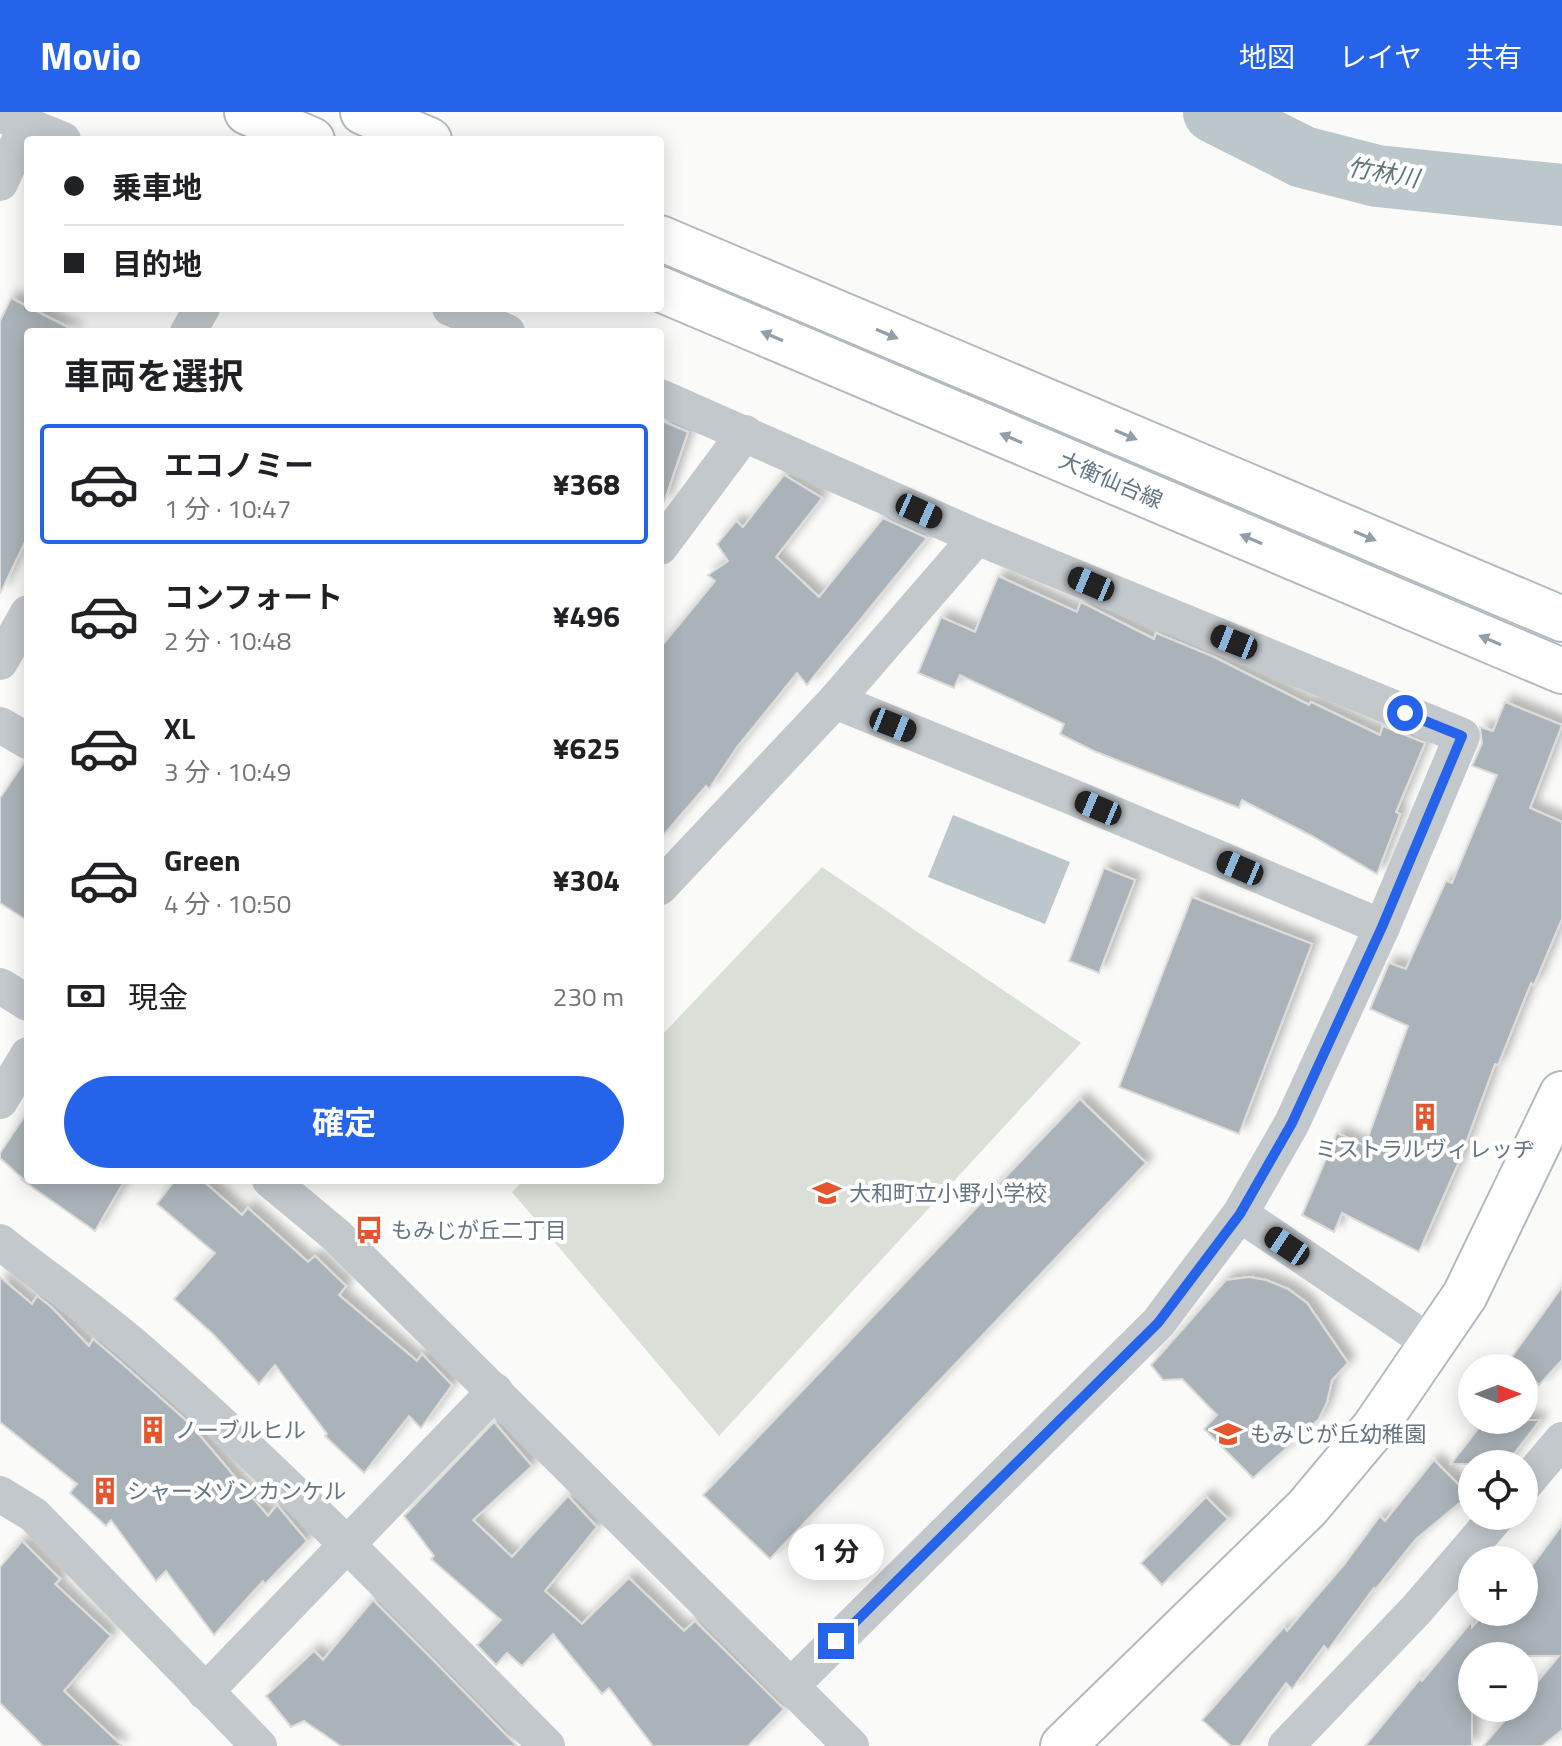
<!DOCTYPE html>
<html lang="ja">
<meta charset="utf-8">
<style>
:root{--surface:#fff;--page:#f6f6f6;--text:#202124;--muted:#757577;--line:#e0e0e0;--accent:#2563eb}
body{margin:0;font-family:"Titillium Web","Noto Sans JP",sans-serif;background:var(--page);color:var(--text);height:100vh;display:flex;flex-direction:column;font-size:30px;white-space:nowrap}
*{box-sizing:border-box;margin:0}
p{font-size:26px;color:var(--muted)}
.icon{flex:none;width:44px;height:44px;fill:none;stroke:currentColor;stroke-width:2;stroke-linecap:round;stroke-linejoin:round}
.map{position:relative;flex:1;overflow:hidden}
.drawer{position:absolute;left:24px;top:216px;width:640px;height:856px;display:flex;flex-direction:column;background:var(--surface);border-radius:8px;box-shadow:0 4px 20px #0003}
.drawer>*{flex:none}
.top-card{position:absolute;left:24px;top:24px;width:640px;height:176px;border-radius:8px;box-shadow:0 4px 20px #0003;display:grid;align-content:center;height:176px;padding:0 40px;background:var(--surface)}
.needle{width:52px;rotate:90deg}
.controls{position:absolute;left:1458px;top:1242px;display:grid;gap:16px}
.controls a{display:grid;place-items:center;width:80px;height:80px;border-radius:50%;background:var(--surface);box-shadow:0 4px 20px #0003;font-size:40px}
.end{position:absolute;width:36px;height:36px;margin:-18px;border:10px solid #2563eb;background:#fff;box-shadow:0 0 0 4px #fff}
.from{border-radius:50%}
.bubble{position:absolute;height:56px;border-radius:28px;background:var(--surface);box-shadow:0 4px 20px #0003;font-size:26px;font-weight:700;line-height:56px;text-align:center}
.car{position:absolute;width:24px;height:48px;margin:-24px -12px;border-radius:10px;box-shadow:0 0 6px 2px #0007;background:linear-gradient(#222 24%,#8ab4d8 0 40%,#222 0 76%,#8ab4d8 0 86%,#222 0)}
.top-card b{display:flex;align-items:center;gap:28px;height:76px;font-size:30px}
.top-card b+b{border-top:2px solid var(--line)}
.top-card i{width:20px;height:20px;background:var(--text)}
ul{padding:0;list-style:none}
li{display:flex;align-items:center;gap:24px;height:120px;margin:0 16px 12px;padding:0 24px;border:4px solid transparent;border-radius:8px}
li div{flex:1}
li b{display:block;font-size:30px}
li em{font-style:normal;font-weight:700}
li.active{border-color:var(--accent)}
li>.icon{width:72px;height:72px;stroke-width:1.5}
h2{padding:0 40px;font-size:36px;line-height:96px}
.pay{display:flex;align-items:center;gap:20px;height:88px;padding:0 40px;font-size:30px}
.pay p{margin-inline-start:auto}
.button{display:flex;gap:16px;margin-top:auto;padding:16px 40px}
.button a{flex:1;height:92px;border-radius:48px;background:var(--accent);color:#fff;font-size:32px;font-weight:700;line-height:92px;text-align:center}
header{display:flex;align-items:center;gap:48px;box-sizing:border-box;height:112px;padding:0 40px;background:var(--accent);color:#fff}
header strong{font-size:38px}
nav{display:flex;gap:44px;margin-inline-start:auto;font-size:28px}
.map>svg:first-child{display:block}
.green{fill:#dadfd7}
.water{fill:#bbc7cb}
.lines{fill:none;stroke-linecap:round;stroke-linejoin:round}
.river{stroke:#bbc7cb;stroke-width:62}
.building{fill:#aab3b9;stroke:#dcdcda;stroke-width:2;filter:url(#shadow)}
.secondary-casing{stroke:#b3babf;stroke-width:48}
.street{stroke:#c3c8cc;stroke-width:36}
.secondary{stroke:#fff;stroke-width:44}
.oneway{fill:#939fa8}
.route{stroke:#2563eb;stroke-width:10}
.labels{text-anchor:middle;stroke-width:8;stroke-linejoin:round;paint-order:stroke}
.street-label{font-size:22px;fill:#657683;stroke:#fff}
.poi-label{font-size:22px;fill:#657683;stroke:#fff;text-anchor:start}
.water-label{font-size:24px;font-style:italic;fill:#60757c;stroke:#fff}
</style>
<header>
<strong>Movio</strong>
<nav><a>地図</a><a>レイヤ</a><a>共有</a></nav>
</header>
<div class="map">
<svg width="1562" height="1634" viewBox="0 0 1562 1634">
<defs>
<filter id="shadow"><feDropShadow dx="7" dy="-7" stdDeviation="4" flood-color="#0004"/></filter>
</defs>
<rect width="100%" height="100%" fill="#fafaf8"/>
<path class="green" d="M822,755L1081,931L719,1324L512,1080L524,1068H660V925Z"/>
<path class="water" d="M953,703L1070,750L1045,812L928,765Z"/>
<g class="lines">
<path class="river" d="M1214,0L1303,45L1377,64L1562,83"/>
</g>
<g class="building">
<path d="M11,186L77,220H28V424L0,482V209Z"/>
<path d="M660,308L688,320L664,390L660,389Z"/>
<path d="M784,363L822,386L776,445L819,485L883,406L927,426L807,573L797,561L737,635L709,677L706,674L660,727V536L715,469L708,463L728,449L717,432L736,409L743,415Z"/>
<path d="M998,464L1077,500L1081,490L1154,527L1156,521L1214,545L1309,593L1311,590L1380,623L1383,614L1425,631L1396,700L1400,702L1377,762L1312,724L1242,688L1239,696L1094,639L1060,622L1064,612L960,563L954,576L918,561L941,505L975,520Z"/>
<path d="M1505,590L1562,613L1530,696L1562,710V807L1534,873L1531,871L1498,953L1495,952L1458,1052L1419,1140L1342,1101L1334,1120L1302,1103L1337,1021L1365,1034L1408,914L1370,897L1389,851L1406,857L1446,769L1452,771L1497,663L1472,654L1482,631L1480,615L1493,619Z"/>
<path d="M25,649L28,650V809L0,791V686Z"/>
<path d="M1104,756L1135,768L1099,861L1069,849Z"/>
<path d="M1192,785L1312,832L1239,1022L1119,975Z"/>
<path d="M1080,987L1146,1051L770,1447L703,1383Z"/>
<path d="M28,999V1068H125L95,1119L22,1068H24L0,1046V1041Z"/>
<path d="M175,1068H202L242,1103L248,1096L308,1150L315,1144L346,1174L339,1183L417,1249L422,1242L452,1273L421,1316L409,1304L364,1361L325,1324L327,1322L275,1253L259,1272L214,1223L174,1187L215,1141L157,1092Z"/>
<path d="M0,1165L32,1192L37,1184L51,1195L89,1234L93,1227L120,1250L190,1312L268,1404L277,1393L307,1429L265,1472L263,1469L214,1523L166,1459L156,1469L111,1408L106,1414L70,1381L77,1372L0,1310Z"/>
<path d="M1249,1165L1266,1168L1288,1177L1307,1191L1348,1251L1332,1268L1327,1290L1319,1307L1253,1366L1204,1317L1217,1303L1182,1267L1163,1268L1151,1253L1226,1168Z"/>
<path d="M1562,1175V1248L1539,1273L1524,1256L1511,1246Z"/>
<path d="M1485,1308H1540L1506,1352H1451Z"/>
<path d="M494,1310L532,1354L473,1408L512,1445L568,1384L597,1415L545,1479L582,1512L629,1466L684,1519L695,1509L784,1597L748,1634H653L609,1576L602,1582L553,1522L522,1554L507,1541L496,1553L477,1533L501,1508L431,1447L434,1444L404,1404Z"/>
<path d="M1434,1348L1469,1383L1416,1427L1375,1478L1374,1476L1328,1538L1324,1534L1292,1577L1286,1571L1240,1634H1231L1202,1608L1284,1515L1287,1519L1344,1453L1380,1404L1385,1409Z"/>
<path d="M1206,1385L1228,1407L1162,1473L1141,1451Z"/>
<path d="M1562,1413V1618L1542,1634H1483L1515,1596H1524V1586L1559,1544H1472V1634H1365L1420,1567L1422,1569L1472,1509V1515L1486,1500H1524V1465Z"/>
<path d="M22,1429L60,1467L55,1472L111,1524L64,1579L122,1634H43L0,1591V1455Z"/>
<path d="M373,1488L431,1546L517,1634H341L304,1609L291,1615L266,1584L314,1539L323,1548Z"/>
</g>
<g class="lines">
<defs>
<g id="secondary">
<path d="M247,0L312,28"/>
<path d="M363,0L429,28"/>
<path d="M660,126L1562,507"/>
<path d="M660,177L1562,559"/>
<path d="M1063,1634L1307,1396L1374,1316L1465,1183L1562,982"/>
</g>
</defs>
<use href="#secondary" class="secondary-casing"/>
<g class="street">
<path d="M0,2L63,28"/>
<path d="M0,71L27,12"/>
<path d="M450,196L507,220"/>
<path d="M188,220L202,196"/>
<path d="M660,285L977,425L1462,624L1382,815L1292,1011L1240,1102L1158,1211L791,1574"/>
<path d="M660,435L745,321"/>
<path d="M0,550L28,501"/>
<path d="M835,589L1070,684L1382,815"/>
<path d="M0,613L28,629"/>
<path d="M660,775L835,589L977,425"/>
<path d="M0,874L28,891"/>
<path d="M0,989L28,943"/>
<path d="M270,1068L336,1123L851,1634"/>
<path d="M1240,1102L1432,1232"/>
<path d="M0,1130C44,1165 91,1197 134,1234C279,1359 412,1498 547,1634"/>
<path d="M1524,1373L1562,1328"/>
<path d="M0,1382L34,1403L259,1634"/>
<path d="M205,1580L495,1279"/>
<path d="M1286,1634L1417,1497L1497,1404"/>
</g>
<use href="#secondary" class="secondary"/>
</g>
<defs><path id="oneway-solid" d="M-6-.8H1V-3.2L6.5 0L1 3.2V.8H-6Z" transform="scale(2)"/></defs>
<g class="oneway">
<use href="#oneway-solid" transform="translate(887 222) rotate(23)"/>
<use href="#oneway-solid" transform="translate(772 224) rotate(-157)"/>
<use href="#oneway-solid" transform="translate(1126 323) rotate(23)"/>
<use href="#oneway-solid" transform="translate(1011 326) rotate(-157)"/>
<use href="#oneway-solid" transform="translate(1365 424) rotate(23)"/>
<use href="#oneway-solid" transform="translate(1251 427) rotate(-157)"/>
<use href="#oneway-solid" transform="translate(1490 528) rotate(-157)"/>
</g>
<g class="lines">
<path class="route" d="M836,1529L1158,1211L1240,1102L1292,1011L1382,815L1462,624L1405,601"/>
</g>
<defs>
<symbol id="building-bare" viewBox="-9 -9 18 18"><path d="M-4-6H4V6H1V3H-1V6H-4ZM-2.5-4.3h1.7v1.8h-1.7ZM.8-4.3h1.7v1.8H.8ZM-2.5-1h1.7V.8h-1.7ZM.8-1h1.7V.8H.8Z" fill="#e4572e" stroke="#fff" stroke-width="2.5" paint-order="stroke"/></symbol>
<symbol id="school-bare" viewBox="-9 -9 18 18"><path d="M0-5L7-2L0 1L-7-2ZM-4 1L0 2.5L4 1V4Q0 6-4 4Z" fill="#e4572e" stroke="#fff" stroke-width="2.5" paint-order="stroke"/></symbol>
<symbol id="bus-bare" viewBox="-9 -9 18 18"><path d="M-5-6H5V4H4V6H2V4H-2V6H-4V4H-5ZM-3.5-4V0h7V-4ZM-3.5 1.2v1.5H-2V1.2ZM2 1.2v1.5H3.5V1.2Z" fill="#e4572e" stroke="#fff" stroke-width="2.5" paint-order="stroke"/></symbol>
</defs>
<g fill-rule="evenodd">
<use href="#building-bare" x="1405" y="985" width="40" height="40"/>
<use href="#school-bare" x="807" y="1061" width="40" height="40"/>
<use href="#bus-bare" x="349" y="1098" width="40" height="40"/>
<use href="#building-bare" x="133" y="1298" width="40" height="40"/>
<use href="#school-bare" x="1208" y="1302" width="40" height="40"/>
<use href="#building-bare" x="85" y="1359" width="40" height="40"/>
</g>
<g class="labels">
<g class="street-label">
<text transform="translate(1111 368) rotate(23)" y="8">大衡仙台線</text>
</g>
<g class="poi-label">
<text x="1425" y="1045" text-anchor="middle">ミストラルヴィレッヂ</text>
<text x="849" y="1089">大和町立小野小学校</text>
<text x="391" y="1126">もみじが丘二丁目</text>
<text x="175" y="1326">ノーブルヒル</text>
<text x="1250" y="1330">もみじが丘幼稚園</text>
<text x="127" y="1387">シャーメゾンカンケル</text>
</g>
<g class="water-label">
<text transform="translate(1383 61) rotate(10)" y="8">竹林川</text>
</g>
</g>
</svg>
<div class="controls">
<a><svg class="needle" viewBox="-14 -14 28 28"><path d="M0-13l5 13h-10z" fill="#e53935"/><path d="M0 13l5-13h-10z" fill="#757577"/></svg></a>
<a><svg class="icon" aria-label="locate" viewBox="0 0 24 24"><circle cx="12" cy="12" r="6"/><path d="M12 2v4M12 18v4M2 12h4M18 12h4"/></svg></a>
<a>+</a>
<a>−</a>
</div>
<i class="end from" style="left:1405px;top:601px"></i>
<i class="end" style="left:836px;top:1529px"></i>
<div class="bubble" style="left:788px;top:1412px;width:96px">1 分</div>
<i class="car" style="left:919px;top:399px;rotate:114deg"></i>
<i class="car" style="left:1091px;top:472px;rotate:293deg"></i>
<i class="car" style="left:1234px;top:530px;rotate:292deg"></i>
<i class="car" style="left:893px;top:613px;rotate:112deg"></i>
<i class="car" style="left:1098px;top:696px;rotate:293deg"></i>
<i class="car" style="left:1240px;top:756px;rotate:293deg"></i>
<i class="car" style="left:1287px;top:1134px;rotate:304deg"></i>
<div class="top-card">
<b><i class="from"></i>乗車地</b>
<b><i></i>目的地</b>
</div>
<section class="drawer">
<h2>車両を選択</h2>
<ul>
<li class="active"><svg class="icon" aria-label="car" viewBox="0 0 24 24"><path d="M5 17H2v-5l4-1 3-4h7l3 4 3 1v5h-3M9 17h6M6 11h13"/><circle cx="7" cy="17" r="2"/><circle cx="17" cy="17" r="2"/></svg><div><b>エコノミー</b><p>1 分 · 10:47</p></div><em>¥368</em></li>
<li><svg class="icon" aria-label="car" viewBox="0 0 24 24"><path d="M5 17H2v-5l4-1 3-4h7l3 4 3 1v5h-3M9 17h6M6 11h13"/><circle cx="7" cy="17" r="2"/><circle cx="17" cy="17" r="2"/></svg><div><b>コンフォート</b><p>2 分 · 10:48</p></div><em>¥496</em></li>
<li><svg class="icon" aria-label="car" viewBox="0 0 24 24"><path d="M5 17H2v-5l4-1 3-4h7l3 4 3 1v5h-3M9 17h6M6 11h13"/><circle cx="7" cy="17" r="2"/><circle cx="17" cy="17" r="2"/></svg><div><b>XL</b><p>3 分 · 10:49</p></div><em>¥625</em></li>
<li><svg class="icon" aria-label="car" viewBox="0 0 24 24"><path d="M5 17H2v-5l4-1 3-4h7l3 4 3 1v5h-3M9 17h6M6 11h13"/><circle cx="7" cy="17" r="2"/><circle cx="17" cy="17" r="2"/></svg><div><b>Green</b><p>4 分 · 10:50</p></div><em>¥304</em></li>
</ul>
<div class="pay"><svg class="icon" aria-label="cash" viewBox="0 0 24 24"><path d="M3 7h18v10H3z"/><circle cx="12" cy="12" r="2"/></svg>現金<p>230 m</p></div>
<div class="button"><a>確定</a></div>
</section>
</div>
